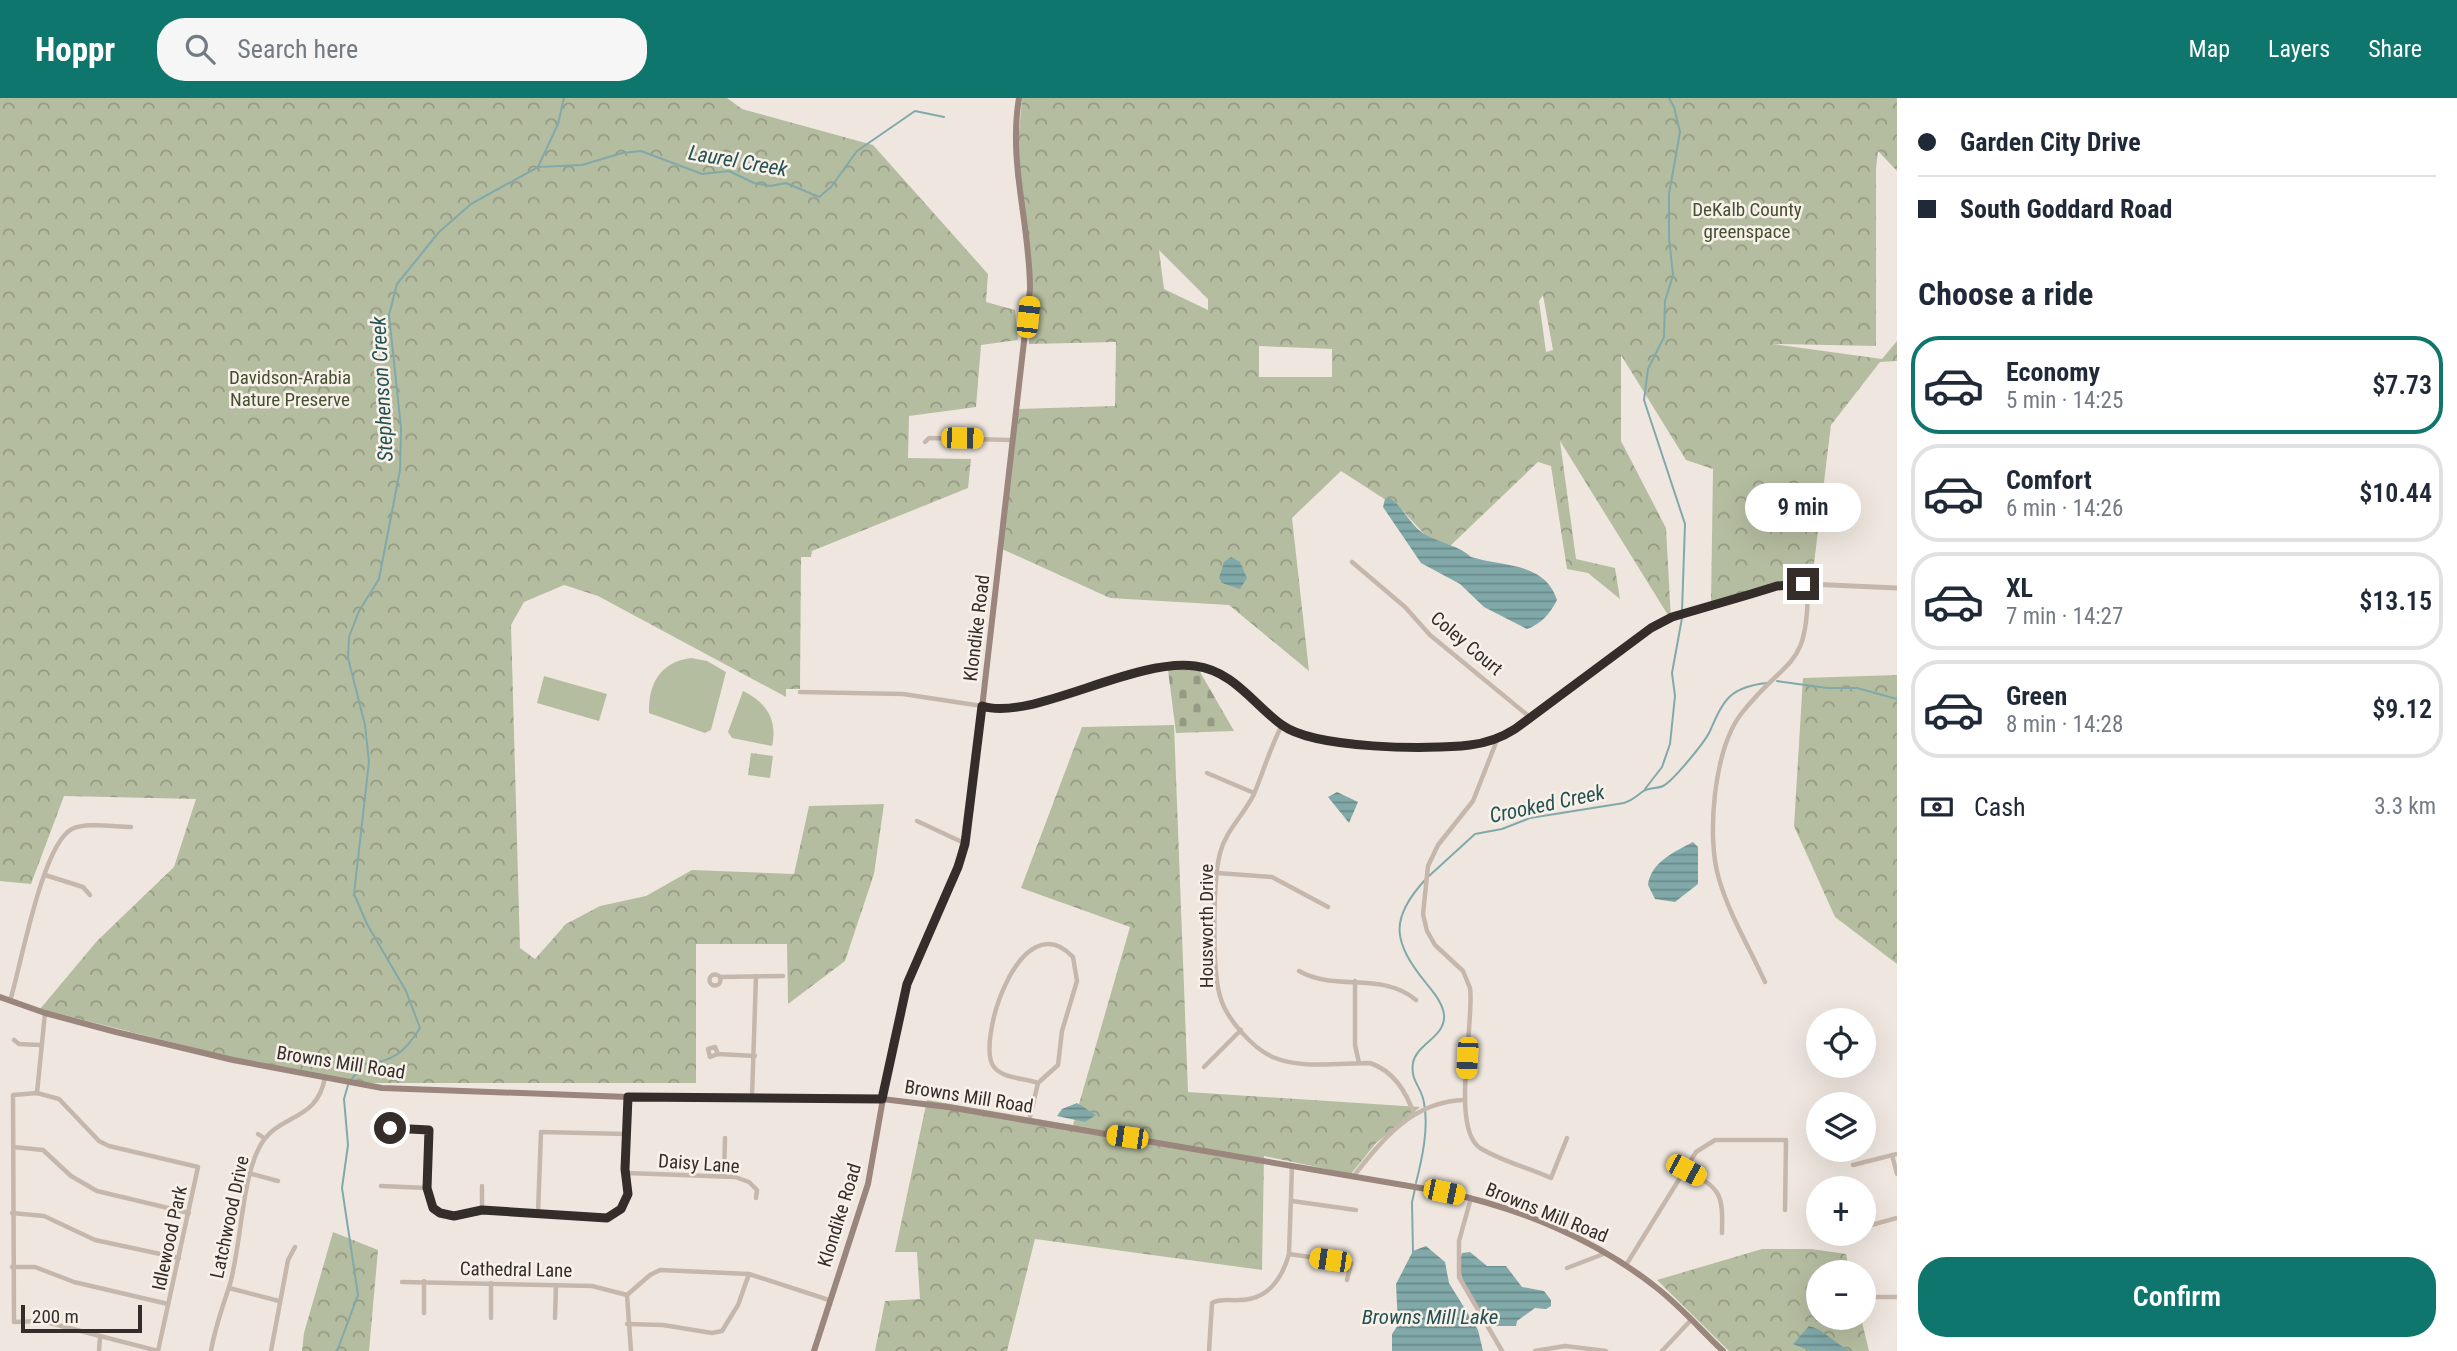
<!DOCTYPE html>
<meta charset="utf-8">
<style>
:root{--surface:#fff;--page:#f6f6f7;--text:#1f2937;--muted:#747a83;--line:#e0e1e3;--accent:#0f766e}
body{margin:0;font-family:"Roboto Condensed",sans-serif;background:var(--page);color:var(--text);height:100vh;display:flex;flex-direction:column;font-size:26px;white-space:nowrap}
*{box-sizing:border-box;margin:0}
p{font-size:23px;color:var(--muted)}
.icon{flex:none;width:38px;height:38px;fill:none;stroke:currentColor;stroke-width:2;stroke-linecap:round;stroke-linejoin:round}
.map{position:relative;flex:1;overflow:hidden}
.side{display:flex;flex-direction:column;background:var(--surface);width:560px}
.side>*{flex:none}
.hud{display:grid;align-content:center;height:154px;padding:0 21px;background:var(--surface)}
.tools{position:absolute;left:1806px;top:910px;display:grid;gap:14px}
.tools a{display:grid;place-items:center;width:70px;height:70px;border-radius:50%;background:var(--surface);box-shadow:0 7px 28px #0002;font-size:35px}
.scale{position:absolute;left:21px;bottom:18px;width:121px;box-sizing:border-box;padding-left:7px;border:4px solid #352d2a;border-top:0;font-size:19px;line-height:24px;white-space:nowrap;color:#352d2a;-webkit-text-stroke:5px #f8f1ea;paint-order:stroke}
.end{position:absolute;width:32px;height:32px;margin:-16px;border:9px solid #352d2a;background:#fff;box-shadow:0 0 0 4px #fff}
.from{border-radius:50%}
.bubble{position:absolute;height:49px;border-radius:24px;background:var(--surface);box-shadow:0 7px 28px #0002;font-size:23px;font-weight:600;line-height:49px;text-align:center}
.car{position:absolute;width:21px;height:42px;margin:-21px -10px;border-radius:9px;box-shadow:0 0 5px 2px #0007;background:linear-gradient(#f5c518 24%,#345 0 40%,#f5c518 0 76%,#345 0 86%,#f5c518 0)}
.hud b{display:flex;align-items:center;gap:24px;height:66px;font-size:26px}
.hud b+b{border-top:2px solid var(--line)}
.hud i{width:18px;height:18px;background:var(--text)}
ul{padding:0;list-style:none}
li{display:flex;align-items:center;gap:21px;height:98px;margin:0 14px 10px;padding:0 7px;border:4px solid var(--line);border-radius:28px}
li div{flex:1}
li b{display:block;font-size:26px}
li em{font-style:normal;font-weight:600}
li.current{border-color:var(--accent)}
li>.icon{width:63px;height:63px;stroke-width:1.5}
h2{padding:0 21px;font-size:32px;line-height:84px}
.pay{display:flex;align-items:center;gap:18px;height:77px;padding:0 21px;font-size:26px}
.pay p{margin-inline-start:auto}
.cta{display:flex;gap:14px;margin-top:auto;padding:14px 21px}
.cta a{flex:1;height:80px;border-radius:28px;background:var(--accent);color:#fff;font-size:28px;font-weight:600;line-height:80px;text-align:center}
header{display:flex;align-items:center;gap:42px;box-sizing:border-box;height:98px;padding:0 35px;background:var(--accent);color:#fff}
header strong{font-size:33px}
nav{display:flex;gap:38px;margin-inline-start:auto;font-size:24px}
.search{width:490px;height:63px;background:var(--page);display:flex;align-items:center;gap:18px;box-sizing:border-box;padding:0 24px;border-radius:28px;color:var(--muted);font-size:26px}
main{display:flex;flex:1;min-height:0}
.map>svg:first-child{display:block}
.grass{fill:#b5bda0}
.forest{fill:url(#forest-crowns);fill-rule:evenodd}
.cemetery{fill:url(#cemetery-stones)}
.water{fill:url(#water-rules)}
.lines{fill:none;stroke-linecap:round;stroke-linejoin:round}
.stream{stroke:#81a9a9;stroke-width:2}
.minor{stroke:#c6b7ac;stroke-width:4.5}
.tertiary{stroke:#c6b7ac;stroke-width:5}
.secondary{stroke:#9a867d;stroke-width:6}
.route{stroke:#352d2a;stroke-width:9}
.labels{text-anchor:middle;stroke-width:5;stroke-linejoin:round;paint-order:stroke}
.park-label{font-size:19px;fill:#465031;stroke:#f8f1ea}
.street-label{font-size:19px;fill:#352d2a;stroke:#f8f1ea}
.water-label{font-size:21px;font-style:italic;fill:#245152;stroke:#f8f1ea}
</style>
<header>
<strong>Hoppr</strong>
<div class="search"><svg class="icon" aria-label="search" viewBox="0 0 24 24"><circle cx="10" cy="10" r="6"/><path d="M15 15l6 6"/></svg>Search here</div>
<nav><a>Map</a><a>Layers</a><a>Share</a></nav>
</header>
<main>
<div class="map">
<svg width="1897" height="1253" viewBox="0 0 1897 1253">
<defs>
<pattern id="forest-crowns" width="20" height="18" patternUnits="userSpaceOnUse" patternTransform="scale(1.75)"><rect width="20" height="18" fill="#b5bda0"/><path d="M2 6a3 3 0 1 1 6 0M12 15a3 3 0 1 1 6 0" fill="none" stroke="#949a83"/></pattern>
<pattern id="cemetery-stones" width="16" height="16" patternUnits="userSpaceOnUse" patternTransform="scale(1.75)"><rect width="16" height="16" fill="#b5bda0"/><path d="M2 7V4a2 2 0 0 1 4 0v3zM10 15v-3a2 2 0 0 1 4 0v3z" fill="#949a83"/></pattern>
<pattern id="water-rules" width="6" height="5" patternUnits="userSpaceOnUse" patternTransform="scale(1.75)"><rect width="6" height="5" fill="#81a9a9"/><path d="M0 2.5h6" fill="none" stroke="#6a8a8a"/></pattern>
</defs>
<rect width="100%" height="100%" fill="#efe7df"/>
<g class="grass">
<path d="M691,560L707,563L726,574L711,632L705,635L649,615C648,586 660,564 691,560Z"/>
<path d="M544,578L607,596L599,623L537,605Z"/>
<path d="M743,593C766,604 778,622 772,648L732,640L728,634Z"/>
</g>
<g class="forest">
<path d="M0,0H727L742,11L873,47L988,176L986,204L1015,212L1018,242L981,247L976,309L909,318L908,360L971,361L968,390L812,453L811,459H801L800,591H786V599L598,498L564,487L524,504L511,527L520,850L535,861L566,826L600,808L646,798L692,772L794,776L809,708L884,706L874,776L845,863L788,906L787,846H696V985H356L254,965L40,911L97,843L174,769L196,701L64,698L31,786L0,783Z"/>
<path d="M1022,0H1897V73L1878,53L1876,71V248L1772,246L1882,261L1897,243V263L1880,264L1831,327L1812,482L1781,486L1711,507L1713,371L1686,362L1621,257V343L1666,430L1671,522L1560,343L1576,461L1615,470L1620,501L1588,475L1567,471L1551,368L1538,364L1449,449L1428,440L1403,413L1341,373L1292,420L1309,573L1229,507L1110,500L1002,451L1018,311L1115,308L1116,244L1029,246V149L1015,77ZM1159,152L1208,201V212L1164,191ZM1543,197L1553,252L1546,254L1539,203ZM1259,248L1332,251V279H1259Z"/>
<path d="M1897,577V866L1835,819L1794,728L1803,580Z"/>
<path d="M1174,627L1188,994L1420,1009L1376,1045L1351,1076L1264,1058L1262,1172L1035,1141L1007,1253H875L885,1203L920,1201L917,1154H895L927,1002L1073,1027L1130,829L1021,790L1082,629Z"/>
<path d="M751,655L773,658L770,680L748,677Z"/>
<path d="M333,1134L378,1152L369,1253H302L304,1235Z"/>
<path d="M1762,1151H1811L1846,1156L1850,1174H1818V1220H1861L1869,1253H1729L1657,1182Z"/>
</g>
<path class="cemetery" d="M1168,572H1199L1234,633L1176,635Z"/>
<g class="water">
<path d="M1390,400C1404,410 1411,429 1426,437C1440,445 1460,448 1471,459C1504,469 1545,464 1557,502C1550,516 1541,526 1527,531L1484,509L1460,486L1421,465L1383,409L1385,401Z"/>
<path d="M1231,459L1240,464L1247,480L1240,491L1222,485L1219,480L1224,464Z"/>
<path d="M1337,694L1358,704L1349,725L1328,699Z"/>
<path d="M1693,744L1698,749V786L1675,804L1655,801L1648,787C1651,764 1674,754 1693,744Z"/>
<path d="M1077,1005L1096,1017L1085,1024L1057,1018L1062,1011Z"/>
<path d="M1426,1148L1445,1164L1449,1185L1478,1232L1483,1253H1392V1236L1398,1227L1396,1186L1413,1153Z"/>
<path d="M1470,1154L1487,1168H1506L1522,1189L1544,1193L1551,1202V1208L1546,1211L1535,1210L1517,1223L1516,1228H1492C1475,1209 1454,1181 1462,1155Z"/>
<path d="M1809,1228C1824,1231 1836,1247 1851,1253H1810L1793,1246Z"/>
</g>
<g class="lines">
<g class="stream">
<path d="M1669,0L1674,9L1680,34L1669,96V140L1673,177L1665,203L1664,239L1648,271L1644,302L1685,426L1682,513"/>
<path d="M539,69L582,67L622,55L641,53L702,76L729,73L754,85L770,88L786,85L819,99L831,89L857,53L915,13L944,19"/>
<path d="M1777,583L1827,590H1857L1897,601"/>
<path d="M1645,691L1662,669L1670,646L1675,598L1672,575L1682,520"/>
<path d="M1429,778L1475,736L1502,731L1530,720L1624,705C1634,702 1635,699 1642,694C1648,689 1657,691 1663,688C1673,683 1705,644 1710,633C1724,601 1730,589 1767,585"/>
<path d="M351,982L364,966C393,964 405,954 420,930L406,893L367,826L354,796L369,664L365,627L348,560L349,539L359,513L379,481L400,372L401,330L389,217L397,186L439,134L471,106L538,69L558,26L564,0"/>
<path d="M1416,1085C1422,1061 1429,1030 1424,1005C1422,989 1410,983 1413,965C1416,946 1446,939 1444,917C1443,905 1433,894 1426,885C1394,845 1388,822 1425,782"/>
<path d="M1413,1155L1412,1104L1415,1091"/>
<path d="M337,1253L358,1197L342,1090L348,1047L344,1001L348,987"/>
</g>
<g class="minor">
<path d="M925,344L929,340L1011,342"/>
<path d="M1352,464L1405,509L1430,537L1531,620"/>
<path d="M800,594L903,596L982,608"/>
<path d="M1282,627C1270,650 1264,672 1254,696C1244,717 1226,732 1220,755C1213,782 1212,872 1220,898C1226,921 1254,952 1275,960C1303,971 1341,965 1370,965C1394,973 1406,994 1414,1016"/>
<path d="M1497,642L1473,703L1438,747L1428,768L1423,816L1427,833L1435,847L1463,873L1470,890C1475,924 1450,1030 1480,1050C1501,1063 1529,1070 1551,1080L1567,1040"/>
<path d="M1207,675L1254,695"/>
<path d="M917,723L964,745"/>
<path d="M1217,775L1272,779L1328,809"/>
<path d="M45,777L83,789L90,797"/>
<path d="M1299,873C1336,894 1382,873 1416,902"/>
<circle cx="715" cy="882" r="5.5"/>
<path d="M720,879L783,878"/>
<path d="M1355,883V947L1359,965"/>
<path d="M1765,884C1750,851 1729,816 1719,781C1706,739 1714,652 1741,616C1788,556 1808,575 1808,486"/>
<path d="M10,903C21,868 42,746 72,731C86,724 115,729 131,729"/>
<path d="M14,942L19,946L40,947"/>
<path d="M718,956L715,949L708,951L710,959L718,956L755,958"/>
<path d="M1204,969L1241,932"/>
<path d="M37,995L59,1001L99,1043L109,1048L198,1069L158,1253L42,1223L14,1224L13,997Z"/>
<path d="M37,995L45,915"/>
<path d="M752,999L756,878"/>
<path d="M1029,1023L1038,985L1058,967L1062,933L1077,883L1073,859C1020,803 975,946 994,969C1003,981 1025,980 1038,985"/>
<path d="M390,1030L429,1032L427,1090L433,1110L440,1115L454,1118L482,1112L607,1120L620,1111L628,1096L625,1071L628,999"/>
<path d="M258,1036L264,1040"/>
<path d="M13,1049L43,1052L71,1078L97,1093L189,1115"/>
<path d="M1892,1057L1897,1076"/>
<path d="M1853,1067L1897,1056"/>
<path d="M1686,1072C1721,1091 1723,1095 1722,1135"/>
<path d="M627,1075L735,1079L749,1084L757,1092L756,1100"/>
<path d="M252,1076L278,1083"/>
<path d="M724,1078L725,1040"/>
<path d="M1353,1079C1382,1041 1413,1003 1465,1002"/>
<path d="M381,1088L427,1090"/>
<path d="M482,1088V1112"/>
<path d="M1471,1100L1459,1143V1179L1502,1253"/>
<path d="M1292,1103L1356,1112"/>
<path d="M12,1115L44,1118L95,1142L179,1160"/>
<path d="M538,1115L541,1034L626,1036"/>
<path d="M1864,1129L1897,1120"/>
<path d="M1289,1156L1351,1165L1347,1182"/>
<path d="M1626,1167L1696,1054L1715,1042H1786L1785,1112"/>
<path d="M12,1169H35L74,1184L168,1206"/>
<path d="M1567,1170L1606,1155"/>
<path d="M402,1184L592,1188L627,1197"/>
<path d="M229,1190L279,1203"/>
<path d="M1875,1199H1897"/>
<path d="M424,1215V1183"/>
<path d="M491,1220V1185"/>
<path d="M555,1220L556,1187"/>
<path d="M627,1226L663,1227L712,1235L722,1233L738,1207L749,1176"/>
<path d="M99,1253L100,1239"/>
<path d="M211,1253C215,1229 223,1208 230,1186C241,1147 242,1082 259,1050C277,1014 317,1026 325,979"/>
<path d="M271,1253L288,1162L295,1149"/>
<path d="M631,1253L627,1197L650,1177L660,1172L749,1176L829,1202"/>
<path d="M1209,1253L1212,1205C1221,1200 1229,1203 1239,1202C1267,1202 1282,1181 1289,1156L1292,1068"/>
<path d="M1535,1253L1565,1248L1606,1253"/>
<path d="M1662,1253L1691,1222"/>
</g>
<path class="tertiary" d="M982,608C1032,624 1131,560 1195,568C1234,573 1253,606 1282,627C1315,651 1429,652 1470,647C1487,645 1501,640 1515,631L1634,541L1673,519L1777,488L1808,486L1897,490"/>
<g class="secondary">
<path d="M0,899L45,915L116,934L233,962L382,990L628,999L882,1001L948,1009L1444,1094C1520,1110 1597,1142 1657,1190C1681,1209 1701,1232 1723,1253"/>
<path d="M814,1253L868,1086L893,944L907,886L958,769L970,715L1030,191C1030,126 1008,65 1019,0"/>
</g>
</g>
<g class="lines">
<path class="route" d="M390,1030L429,1032L427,1090L433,1110L440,1115L454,1118L482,1112L607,1120L621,1111L628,1096L625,1071L628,999L882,1001L907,886L958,769L965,746L982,608C1031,624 1132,560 1195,568C1234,573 1253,606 1282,627C1315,651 1429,652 1470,647C1487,645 1501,640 1515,631L1651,530L1672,519L1751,496L1777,488L1803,486"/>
</g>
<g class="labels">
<g class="park-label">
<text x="1747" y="118">DeKalb County<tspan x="1747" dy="22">greenspace</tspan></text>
<text x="290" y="286">Davidson-Arabia<tspan x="290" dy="22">Nature Preserve</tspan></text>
</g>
<g class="street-label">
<text transform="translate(976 530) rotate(-83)" y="7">Klondike Road</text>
<text transform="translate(1467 545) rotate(40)" y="7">Coley Court</text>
<text transform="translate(1206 828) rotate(-90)" y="7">Housworth Drive</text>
<text transform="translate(341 964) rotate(9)" y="7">Browns Mill Road</text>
<text transform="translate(969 998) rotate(9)" y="7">Browns Mill Road</text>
<text transform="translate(699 1065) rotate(4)" y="7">Daisy Lane</text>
<text transform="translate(1547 1114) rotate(22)" y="7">Browns Mill Road</text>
<text transform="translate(839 1117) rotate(-73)" y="7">Klondike Road</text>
<text transform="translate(229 1119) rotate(-78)" y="7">Latchwood Drive</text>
<text transform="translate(169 1140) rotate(-78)" y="7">Idlewood Park</text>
<text transform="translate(516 1171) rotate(1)" y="7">Cathedral Lane</text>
</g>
<g class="water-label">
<text transform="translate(738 63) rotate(10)" y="7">Laurel Creek</text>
<text transform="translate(382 291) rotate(-93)" y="7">Stephenson Creek</text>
<text transform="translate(1547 706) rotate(-12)" y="7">Crooked Creek</text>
<text x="1430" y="1226">Browns Mill Lake</text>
</g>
</g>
</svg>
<div class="tools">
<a><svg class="icon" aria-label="locate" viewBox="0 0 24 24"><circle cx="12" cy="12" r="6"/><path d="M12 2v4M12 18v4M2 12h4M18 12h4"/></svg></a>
<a><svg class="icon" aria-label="layers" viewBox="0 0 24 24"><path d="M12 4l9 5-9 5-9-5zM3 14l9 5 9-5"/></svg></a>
<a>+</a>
<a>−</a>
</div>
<div class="scale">200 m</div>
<i class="end from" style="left:390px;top:1030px"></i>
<i class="end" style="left:1803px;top:486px"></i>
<div class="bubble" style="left:1745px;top:385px;width:116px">9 min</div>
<i class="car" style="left:1028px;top:219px;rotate:6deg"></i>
<i class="car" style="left:962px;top:340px;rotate:91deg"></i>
<i class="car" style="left:1467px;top:960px;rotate:183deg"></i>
<i class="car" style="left:1127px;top:1039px;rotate:278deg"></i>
<i class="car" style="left:1686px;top:1072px;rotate:118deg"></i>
<i class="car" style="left:1444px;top:1094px;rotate:102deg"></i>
<i class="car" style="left:1330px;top:1162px;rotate:278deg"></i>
</div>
<section class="side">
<div class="hud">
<b><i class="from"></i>Garden City Drive</b>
<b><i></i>South Goddard Road</b>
</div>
<h2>Choose a ride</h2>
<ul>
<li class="current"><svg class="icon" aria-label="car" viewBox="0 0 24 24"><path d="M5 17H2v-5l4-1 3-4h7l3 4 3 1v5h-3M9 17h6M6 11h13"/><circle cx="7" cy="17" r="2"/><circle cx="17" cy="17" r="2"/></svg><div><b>Economy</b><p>5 min · 14:25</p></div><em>$7.73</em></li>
<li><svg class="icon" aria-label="car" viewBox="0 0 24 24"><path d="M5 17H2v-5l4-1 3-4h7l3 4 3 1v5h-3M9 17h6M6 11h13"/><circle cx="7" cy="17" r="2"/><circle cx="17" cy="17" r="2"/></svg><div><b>Comfort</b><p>6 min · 14:26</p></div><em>$10.44</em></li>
<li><svg class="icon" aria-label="car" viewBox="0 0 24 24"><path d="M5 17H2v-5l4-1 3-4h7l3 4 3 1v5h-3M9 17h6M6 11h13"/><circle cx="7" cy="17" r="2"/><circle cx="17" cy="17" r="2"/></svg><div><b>XL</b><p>7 min · 14:27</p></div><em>$13.15</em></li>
<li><svg class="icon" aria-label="car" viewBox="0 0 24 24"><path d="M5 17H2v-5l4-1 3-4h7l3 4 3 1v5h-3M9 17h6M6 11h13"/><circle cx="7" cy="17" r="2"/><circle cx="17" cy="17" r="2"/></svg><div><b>Green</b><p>8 min · 14:28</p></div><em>$9.12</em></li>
</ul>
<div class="pay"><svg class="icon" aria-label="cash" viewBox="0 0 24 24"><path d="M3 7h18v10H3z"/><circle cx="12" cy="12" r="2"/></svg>Cash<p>3.3 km</p></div>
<div class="cta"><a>Confirm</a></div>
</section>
</main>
